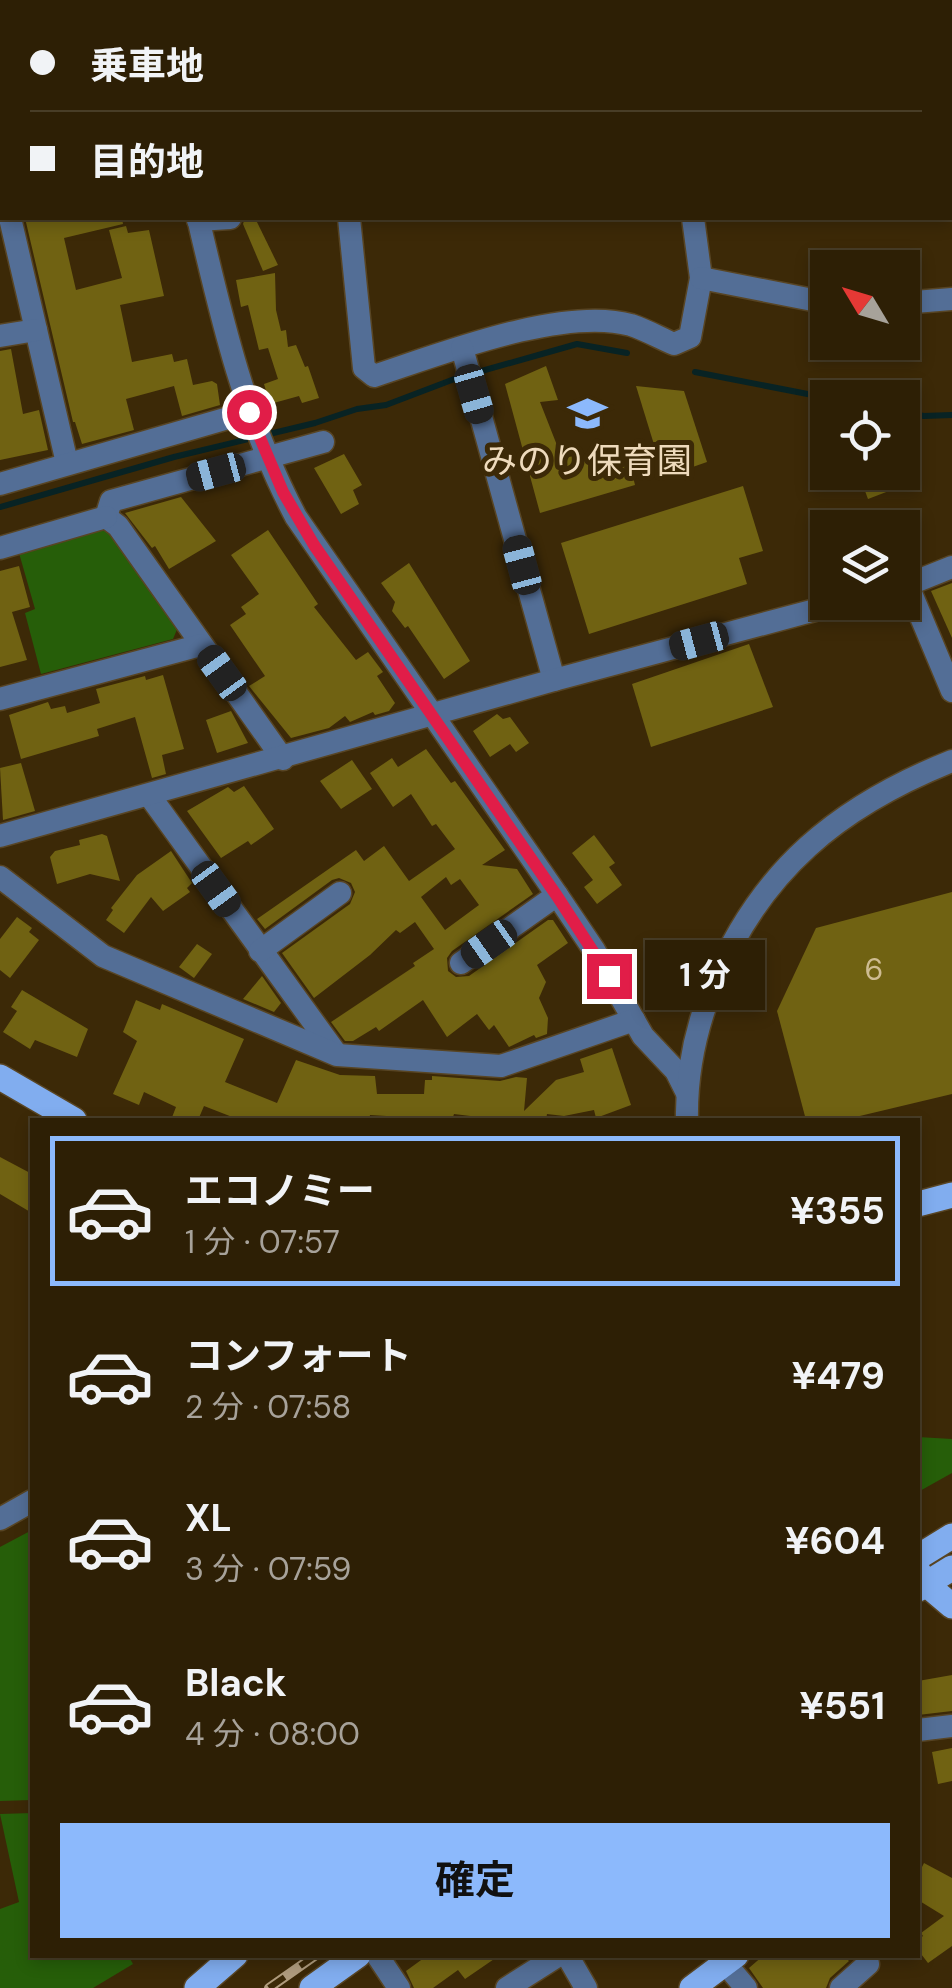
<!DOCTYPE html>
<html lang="ja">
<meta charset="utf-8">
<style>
:root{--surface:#2d1f05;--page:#35270f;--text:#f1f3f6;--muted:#a7a29a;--line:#483d27;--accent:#8cb9fc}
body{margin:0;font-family:"DM Sans","Noto Sans JP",sans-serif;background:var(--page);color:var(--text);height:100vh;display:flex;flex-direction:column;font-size:38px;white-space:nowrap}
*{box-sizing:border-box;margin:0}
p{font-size:32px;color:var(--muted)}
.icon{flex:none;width:55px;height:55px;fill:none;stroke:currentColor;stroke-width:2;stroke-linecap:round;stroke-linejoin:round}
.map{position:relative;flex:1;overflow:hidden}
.drawer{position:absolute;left:30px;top:1118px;width:890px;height:840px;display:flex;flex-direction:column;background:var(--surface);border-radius:0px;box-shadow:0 5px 15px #0003,0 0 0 2px var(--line)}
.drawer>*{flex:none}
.top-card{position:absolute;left:0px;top:0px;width:952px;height:220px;box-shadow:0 5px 15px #0003,0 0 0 2px var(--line);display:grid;align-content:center;height:220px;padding:0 30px;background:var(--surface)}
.needle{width:65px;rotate:308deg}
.fabs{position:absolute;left:810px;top:250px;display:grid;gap:20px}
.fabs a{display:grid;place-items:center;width:110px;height:110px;border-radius:0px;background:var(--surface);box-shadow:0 5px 15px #0003,0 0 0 2px var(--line);font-size:50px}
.end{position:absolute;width:45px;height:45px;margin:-22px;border:12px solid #e11d48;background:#fff;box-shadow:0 0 0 5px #fff}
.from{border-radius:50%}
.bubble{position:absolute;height:70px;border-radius:0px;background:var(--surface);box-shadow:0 5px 15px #0003,0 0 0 2px var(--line);font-size:32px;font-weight:700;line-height:70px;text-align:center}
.car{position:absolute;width:30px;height:60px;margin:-30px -15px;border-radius:12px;box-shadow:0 0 8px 2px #0007;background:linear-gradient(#222 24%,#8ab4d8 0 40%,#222 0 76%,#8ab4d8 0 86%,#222 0)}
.top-card b{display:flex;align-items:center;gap:35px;height:95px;font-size:38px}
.top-card b+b{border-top:2px solid var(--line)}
.top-card i{width:25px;height:25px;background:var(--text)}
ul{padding:18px 0 0;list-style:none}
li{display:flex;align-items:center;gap:30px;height:150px;margin:0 20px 15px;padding:0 10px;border:5px solid transparent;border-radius:0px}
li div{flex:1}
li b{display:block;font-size:38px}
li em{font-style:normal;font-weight:700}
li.active{border-color:var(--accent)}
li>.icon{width:90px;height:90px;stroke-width:1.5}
.button{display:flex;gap:20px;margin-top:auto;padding:20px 30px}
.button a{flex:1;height:115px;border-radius:0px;background:var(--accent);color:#111;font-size:40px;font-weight:700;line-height:115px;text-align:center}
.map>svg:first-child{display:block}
.green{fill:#265e09}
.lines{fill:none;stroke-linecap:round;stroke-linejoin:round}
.stream{stroke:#082324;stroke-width:6}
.building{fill:#706212;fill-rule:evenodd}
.minor-casing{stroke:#584524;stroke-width:25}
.major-casing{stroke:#584524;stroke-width:28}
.minor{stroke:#536e96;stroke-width:22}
.major{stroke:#81adef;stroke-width:25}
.rail-casing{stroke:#b09c7d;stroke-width:10}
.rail{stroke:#3c2907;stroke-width:6;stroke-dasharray:19;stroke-linecap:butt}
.route{stroke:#e11d48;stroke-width:12}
.labels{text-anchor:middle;stroke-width:10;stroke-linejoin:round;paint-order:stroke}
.number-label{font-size:30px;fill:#cebc92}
.poi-label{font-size:35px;fill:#eedabc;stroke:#3c2907}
</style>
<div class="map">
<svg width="952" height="1988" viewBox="0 0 952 1988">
<rect width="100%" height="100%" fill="#3c2907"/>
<g class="green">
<path d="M95,529L114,533L178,627L173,639L41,674L25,613L35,609L19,553Z"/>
<path d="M918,1437L952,1439V1473L918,1492Z"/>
<path d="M32,1530V1800L0,1801V1547Z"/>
<path d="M32,1813V1955H128L133,1964L93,1988H0V1909L19,1902L0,1814Z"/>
</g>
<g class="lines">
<g class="stream">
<path d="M695,372L828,398"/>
<path d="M902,412L924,416L952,415"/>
<path d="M0,507L174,457L315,423L357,409L386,405L457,378L577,344L627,353"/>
</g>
</g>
<g class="building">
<path d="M25,218H122L123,224L64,238L76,290L122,278L109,230L126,226L128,233L149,230L164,296L120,305L132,362L172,354L174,362L187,359L193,385L212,381L217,384L220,405L182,416L174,386L126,399L134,430L82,444L75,422H73Z"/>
<path d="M245,218H255L278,265L263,271L243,224Z"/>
<path d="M275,273L276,310L281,331L286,330L288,347L296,345L305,367L308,366L319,398L302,403L299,396L270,404L264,384L278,379L268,348L259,350L248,305L241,307L236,280Z"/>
<path d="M11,349L23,414L39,410L48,450L0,460V351Z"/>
<path d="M546,366L558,400L540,402L562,458L626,448L635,485L540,513L505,384Z"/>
<path d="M636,386L684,391L707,462L664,477Z"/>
<path d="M344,454L362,485L353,490L359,504L341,514L314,468Z"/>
<path d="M858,472H897L902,486L868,499Z"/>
<path d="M743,486L763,551L739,558L747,584L589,634L561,543Z"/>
<path d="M181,497L216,541L169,569L155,546L152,548L125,513Z"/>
<path d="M268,530L318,604L314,607L356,660L368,652L383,672L377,676L395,703L389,711L375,715L373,712L350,722L345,716L329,728L291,738L249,686L265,676L230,625L246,614L241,607L259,594L231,555Z"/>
<path d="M409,563L470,661L444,679L408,626L405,628L392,611L395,602L381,583Z"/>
<path d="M19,566L30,607L12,612L27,660L0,667V571Z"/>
<path d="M952,583V638L931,591Z"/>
<path d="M749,644L773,707L651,747L632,684Z"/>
<path d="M163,675L184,749L162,755L166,774L152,778L135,717L97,729L99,736L21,759L9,715L48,702L51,709L65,706L67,713L100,703L96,689L145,676L146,680Z"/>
<path d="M231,711L248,743L217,753L206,720Z"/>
<path d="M497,714L503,719L510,717L529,743L516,752L510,744L490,757L473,731Z"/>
<path d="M426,749L451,783L455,781L505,850L482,865L517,869L533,894L452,951L447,958L448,971L456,977L469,976L548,920H553L568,943L537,965L546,982L539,998L548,1018L547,1034L536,1038L534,1035L509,1047L494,1025L489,1030L477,1014L447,1037L423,1000L379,1031L376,1027L353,1041H345L331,1022L415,966L413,963L434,949L415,922L400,933L396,930L370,955L314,998L282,953L350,904L355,892L351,883L339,878L332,880L265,929L257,919L356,850L364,861L384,846L409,881L455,849L436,824L432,826L411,794L393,807L370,773L392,758L398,767ZM446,877L451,885L460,879L479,905L445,930L421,897Z"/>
<path d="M352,760L372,789L341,809L320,781Z"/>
<path d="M21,763L35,811L3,820L0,768Z"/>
<path d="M244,786L274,829L251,845L248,841L221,858L187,811L228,787L234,792Z"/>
<path d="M102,834L107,836L120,881L90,874L57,884L50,857L55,851L80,845L79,840Z"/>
<path d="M594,835L615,863L609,867L622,885L597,904L584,887L593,880L572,853Z"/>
<path d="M171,851L192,883L187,888L190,892L163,911L151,897L124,933L106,920L113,910L111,908L137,875Z"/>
<path d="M952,892V1094L843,1120H806L777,1011L816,928Z"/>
<path d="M17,917L32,928L29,932L39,940L10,978L0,970V939Z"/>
<path d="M197,944L212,954L194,978L179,967Z"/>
<path d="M262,976L281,1003L274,1012L243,999Z"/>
<path d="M22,990L88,1029L77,1057L35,1040L30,1049L3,1032L17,1011L11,1007Z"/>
<path d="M136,1000L160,1010L162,1004L244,1039L225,1082L277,1103L296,1060L340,1075L375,1076L377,1094H424L425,1080H432V1076L500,1081L516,1077L527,1078L524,1111L556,1080L584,1072L580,1059L612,1048L631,1105L596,1118L594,1110L564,1116L547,1114L546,1120H503L454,1114L452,1120L370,1115L369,1120H240L204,1106L198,1120H171L176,1107L144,1092L139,1105L113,1094L137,1041L123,1032Z"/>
<path d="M0,1157L32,1174V1213L0,1194Z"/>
<path d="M952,1675V1711L918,1715V1681Z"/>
<path d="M952,1748V1781L938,1784L932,1752Z"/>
<path d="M924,1863L952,1878V1946L928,1963L918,1950V1940L923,1936L921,1933L944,1916L918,1900V1875Z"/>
<path d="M428,1955H500L465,1979L458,1970L433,1988H414L406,1971Z"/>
<path d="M764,1955H843L849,1961L830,1978L826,1988H763L749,1968Z"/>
</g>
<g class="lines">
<defs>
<g id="minor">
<path d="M149,0V2"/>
<path d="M301,0L303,2"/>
<path d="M591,0L592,2"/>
<path d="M864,0V2"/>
<path d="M391,2L405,0"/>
<path d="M950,49H952"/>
<path d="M0,54H2"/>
<path d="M950,136H952"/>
<path d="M0,173L2,184"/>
<path d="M10,218L67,463"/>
<path d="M198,218C222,321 246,423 296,517L557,895L594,950L643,1036L676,1071L687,1093"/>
<path d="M349,218L364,368L374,376C441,354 563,306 631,325C646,330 660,338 674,344L690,337L701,278L693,218"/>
<path d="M198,220L230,218"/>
<path d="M701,278L828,303"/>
<path d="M902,303L952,299"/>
<path d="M0,336L36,330"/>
<path d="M462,348L554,680"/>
<path d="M0,484L249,412"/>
<path d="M106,517L118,526L283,759"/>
<path d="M106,517L111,501L323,442"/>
<path d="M0,548L106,517"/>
<path d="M908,586L952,691"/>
<path d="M902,587L952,567"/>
<path d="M0,699L201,645"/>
<path d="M149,795L335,1052"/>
<path d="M0,836L554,680L845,602"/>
<path d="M0,877L103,956L337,1055L501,1066L634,1020"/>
<path d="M260,951L340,893"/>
<path d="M461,963L557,895"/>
<path d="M687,1120C686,1072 695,1030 713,985C760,870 839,806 952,761"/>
<path d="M0,1519L32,1501"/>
<path d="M918,1730L952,1726"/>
<path d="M377,1955L399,1988"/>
<path d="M567,1955L586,1988"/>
<path d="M725,1963L746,1988"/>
<path d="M507,1988L559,1955"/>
<path d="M841,1988L868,1964L866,1955"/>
</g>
<g id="major">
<path d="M0,1077L74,1120"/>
<path d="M918,1204L952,1195"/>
<path d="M918,1557L952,1536"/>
<path d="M918,1571L926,1584L952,1606"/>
<path d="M918,1589L952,1568"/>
<path d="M197,1988L235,1955"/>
<path d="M312,1988L358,1955"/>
<path d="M692,1988L736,1955"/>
</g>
</defs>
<use href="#minor" class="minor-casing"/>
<use href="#major" class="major-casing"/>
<use href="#minor" class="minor"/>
<use href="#major" class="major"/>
<defs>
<path id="rail" d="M269,1988L316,1955"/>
</defs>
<use href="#rail" class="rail-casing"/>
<use href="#rail" class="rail"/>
</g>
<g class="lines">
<path class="route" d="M249,412L283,492L314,545L557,896L609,976"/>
</g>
<defs>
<symbol id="school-bare" viewBox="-9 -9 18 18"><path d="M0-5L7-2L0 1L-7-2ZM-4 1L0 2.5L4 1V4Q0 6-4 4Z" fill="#8cb9fc" stroke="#3c2907" stroke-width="2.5" paint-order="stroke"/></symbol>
</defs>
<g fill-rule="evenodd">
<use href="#school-bare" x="560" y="386" width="55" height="55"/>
</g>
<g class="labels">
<g class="number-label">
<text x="874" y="980">6</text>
</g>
<g class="poi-label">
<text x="587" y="473">みのり保育園</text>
</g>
</g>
</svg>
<div class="fabs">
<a><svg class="needle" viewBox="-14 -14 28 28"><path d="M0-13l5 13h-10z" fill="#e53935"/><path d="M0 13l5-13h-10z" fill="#a7a29a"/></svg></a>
<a><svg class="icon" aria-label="locate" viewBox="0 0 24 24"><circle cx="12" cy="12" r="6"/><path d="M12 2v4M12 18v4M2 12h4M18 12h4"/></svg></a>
<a><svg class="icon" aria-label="layers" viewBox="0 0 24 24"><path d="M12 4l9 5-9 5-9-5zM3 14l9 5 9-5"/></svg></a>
</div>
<i class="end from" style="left:249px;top:412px"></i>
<i class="end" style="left:609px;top:976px"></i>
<div class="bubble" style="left:645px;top:940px;width:120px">1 分</div>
<i class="car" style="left:474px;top:394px;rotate:164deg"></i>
<i class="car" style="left:216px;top:472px;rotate:255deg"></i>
<i class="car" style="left:522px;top:565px;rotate:345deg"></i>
<i class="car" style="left:699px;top:641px;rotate:255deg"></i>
<i class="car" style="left:222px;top:673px;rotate:324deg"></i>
<i class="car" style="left:216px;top:889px;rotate:144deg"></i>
<i class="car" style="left:489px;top:944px;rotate:235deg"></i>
<div class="top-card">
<b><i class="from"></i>乗車地</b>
<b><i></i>目的地</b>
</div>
<section class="drawer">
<ul>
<li class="active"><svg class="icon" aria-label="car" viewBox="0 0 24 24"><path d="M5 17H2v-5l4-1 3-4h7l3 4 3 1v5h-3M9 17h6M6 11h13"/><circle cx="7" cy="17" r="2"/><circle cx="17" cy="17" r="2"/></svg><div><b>エコノミー</b><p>1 分 · 07:57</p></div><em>¥355</em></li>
<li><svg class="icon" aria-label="car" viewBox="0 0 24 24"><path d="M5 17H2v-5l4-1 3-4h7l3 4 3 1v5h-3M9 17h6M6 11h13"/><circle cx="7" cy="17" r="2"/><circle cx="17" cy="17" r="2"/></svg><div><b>コンフォート</b><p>2 分 · 07:58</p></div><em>¥479</em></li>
<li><svg class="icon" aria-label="car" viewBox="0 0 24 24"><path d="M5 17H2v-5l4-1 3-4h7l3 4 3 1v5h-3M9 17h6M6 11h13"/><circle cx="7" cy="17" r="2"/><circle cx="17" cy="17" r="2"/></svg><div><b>XL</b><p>3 分 · 07:59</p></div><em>¥604</em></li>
<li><svg class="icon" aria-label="car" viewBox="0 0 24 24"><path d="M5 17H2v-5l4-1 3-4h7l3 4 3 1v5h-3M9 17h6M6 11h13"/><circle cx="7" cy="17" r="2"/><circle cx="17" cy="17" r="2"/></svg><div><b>Black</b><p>4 分 · 08:00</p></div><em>¥551</em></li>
</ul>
<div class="button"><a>確定</a></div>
</section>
</div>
